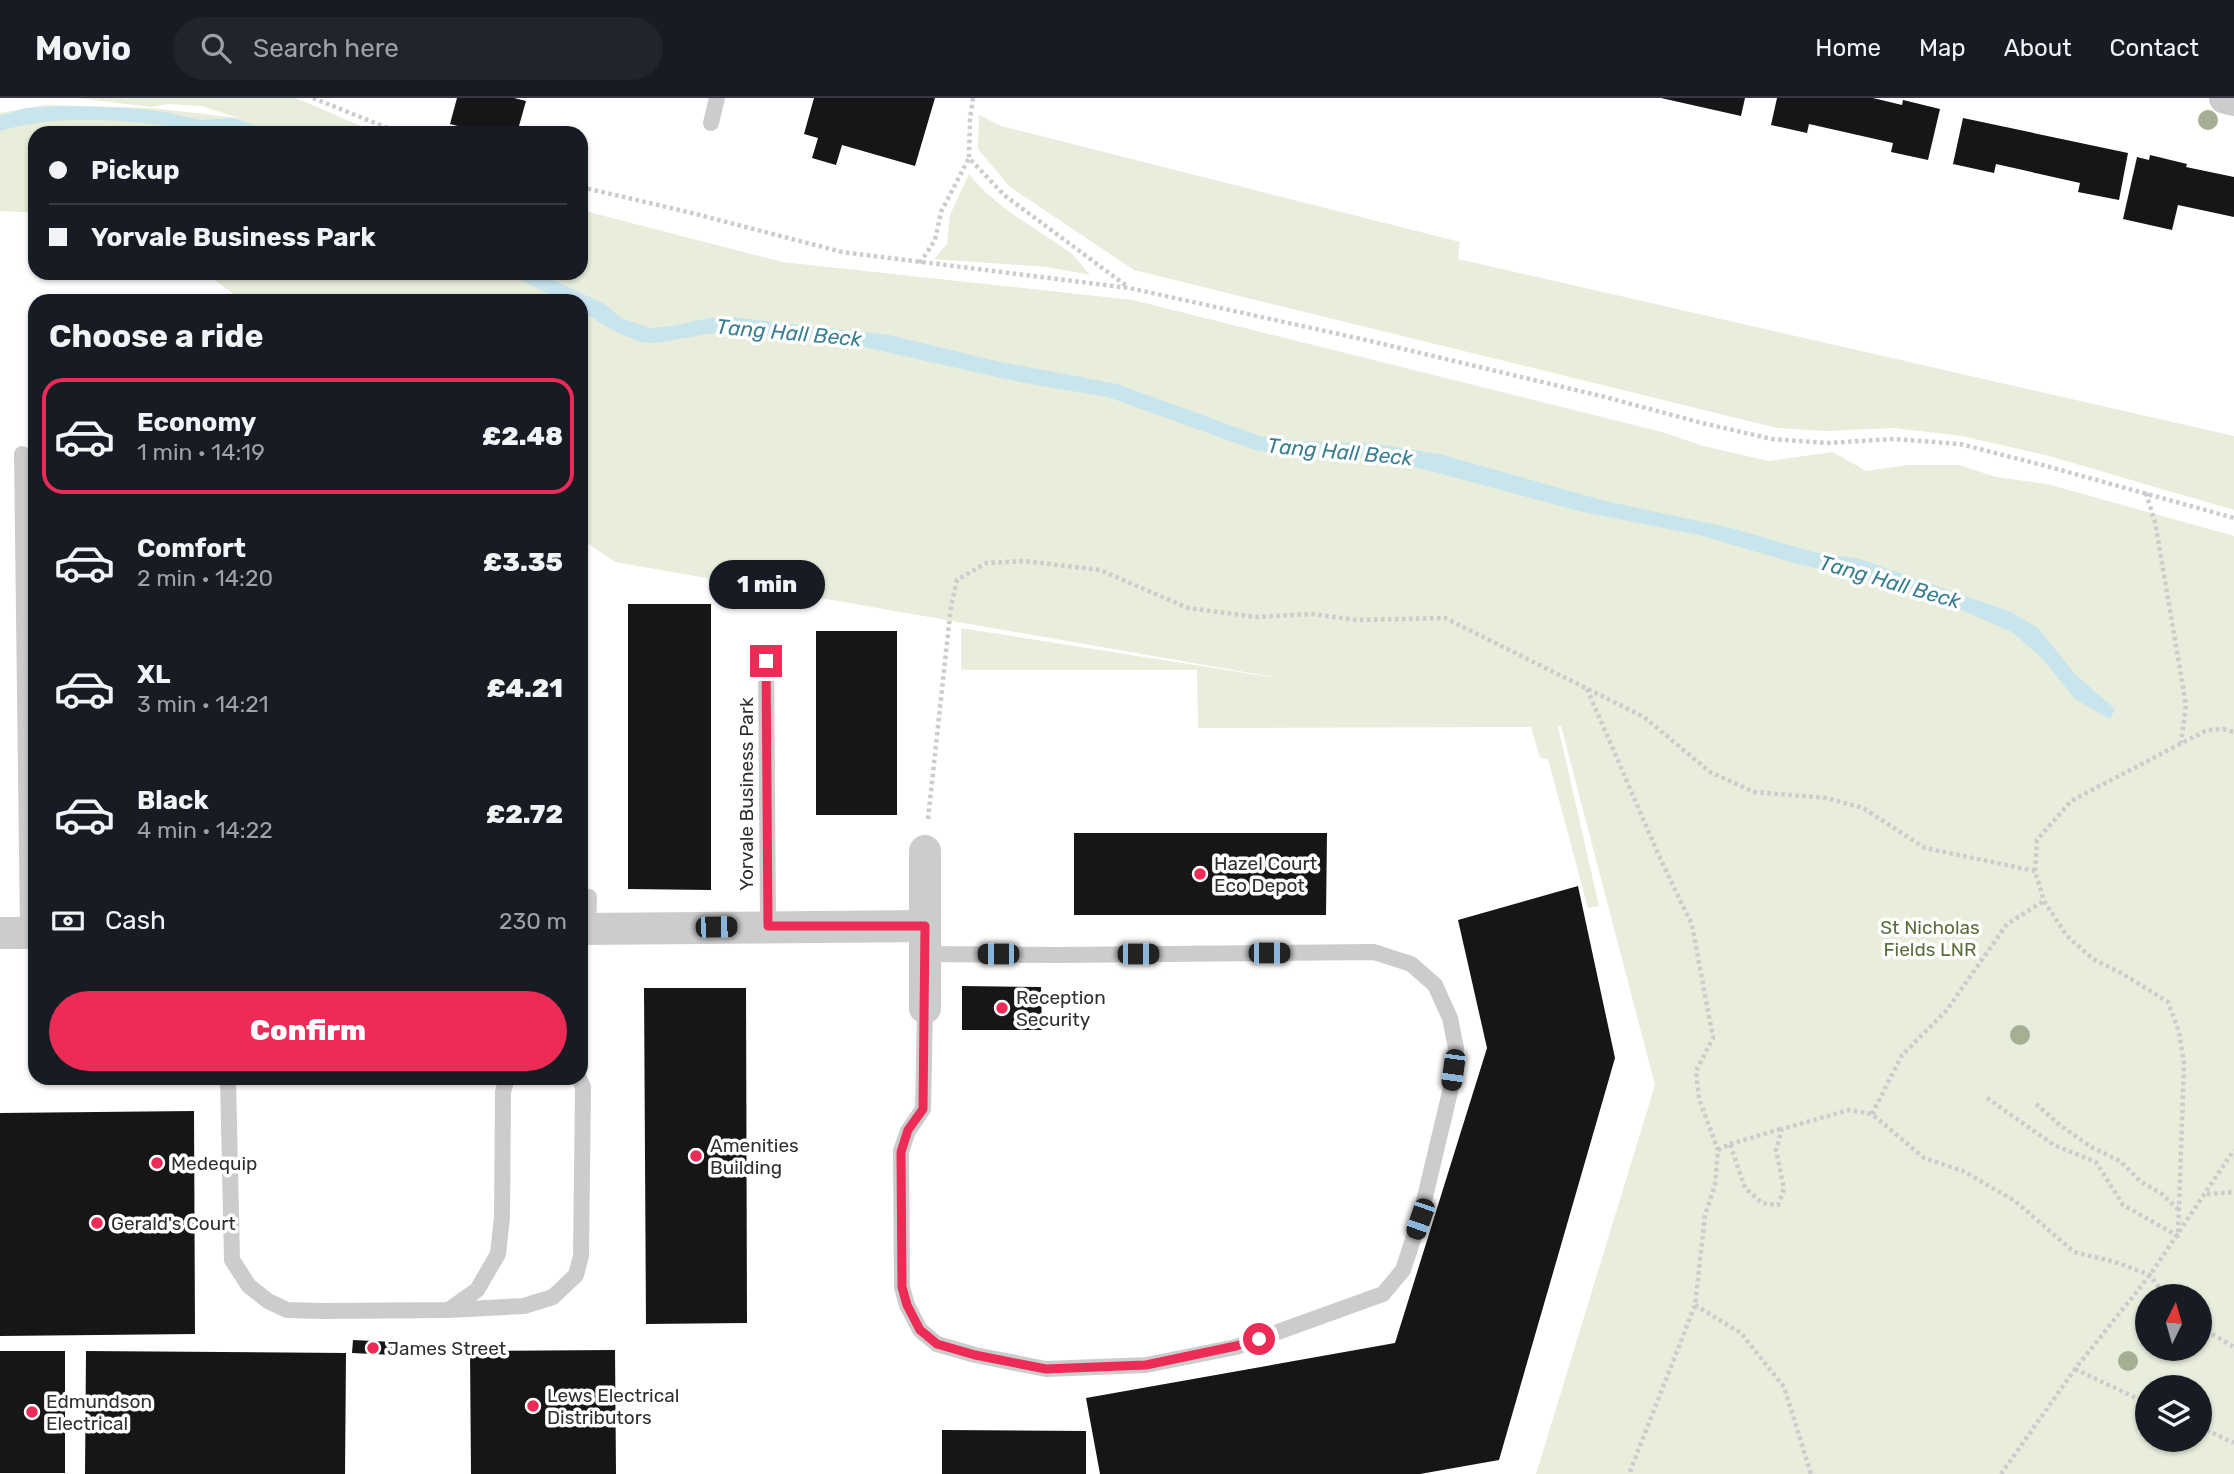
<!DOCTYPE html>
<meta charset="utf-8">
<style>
:root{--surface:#171b24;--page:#20242c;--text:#f1f3f6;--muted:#9ea1a6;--line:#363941;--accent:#ec2b57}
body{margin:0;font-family:Rubik,sans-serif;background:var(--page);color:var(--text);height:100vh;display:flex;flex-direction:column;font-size:26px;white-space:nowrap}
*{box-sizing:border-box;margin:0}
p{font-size:23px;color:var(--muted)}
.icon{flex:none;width:38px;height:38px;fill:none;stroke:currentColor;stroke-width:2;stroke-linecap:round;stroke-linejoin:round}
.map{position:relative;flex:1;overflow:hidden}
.drawer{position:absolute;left:28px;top:196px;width:560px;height:791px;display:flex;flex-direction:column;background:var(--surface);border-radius:21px;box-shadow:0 2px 5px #0004}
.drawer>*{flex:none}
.hud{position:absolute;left:28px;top:28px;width:560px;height:154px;border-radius:21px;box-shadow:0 2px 5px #0004;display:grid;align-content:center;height:154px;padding:0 21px;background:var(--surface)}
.needle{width:46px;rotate:5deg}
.controls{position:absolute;left:2135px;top:1186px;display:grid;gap:14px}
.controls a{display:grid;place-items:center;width:77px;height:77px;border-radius:50%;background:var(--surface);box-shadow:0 2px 5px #0004;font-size:35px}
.end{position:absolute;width:32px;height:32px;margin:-16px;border:9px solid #ec2b57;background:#fff;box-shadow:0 0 0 4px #fff}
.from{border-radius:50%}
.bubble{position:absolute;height:49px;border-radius:24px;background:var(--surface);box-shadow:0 2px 5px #0004;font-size:23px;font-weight:800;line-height:49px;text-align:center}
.car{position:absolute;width:21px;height:42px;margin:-21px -10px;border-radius:9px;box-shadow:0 0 5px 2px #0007;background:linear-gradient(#222 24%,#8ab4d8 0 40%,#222 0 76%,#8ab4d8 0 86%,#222 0)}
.hud b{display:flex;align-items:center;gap:24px;height:66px;font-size:26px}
.hud b+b{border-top:2px solid var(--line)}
.hud i{width:18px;height:18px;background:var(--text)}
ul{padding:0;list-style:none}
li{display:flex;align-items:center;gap:21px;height:116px;margin:0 14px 10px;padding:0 7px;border:4px solid transparent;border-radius:21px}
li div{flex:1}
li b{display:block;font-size:26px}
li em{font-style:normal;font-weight:800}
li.on{border-color:var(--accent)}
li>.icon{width:63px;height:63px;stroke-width:1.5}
h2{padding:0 21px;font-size:32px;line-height:84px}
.pay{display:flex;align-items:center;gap:18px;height:77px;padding:0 21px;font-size:26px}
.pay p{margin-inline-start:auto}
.button{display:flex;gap:14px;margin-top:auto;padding:14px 21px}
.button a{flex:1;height:80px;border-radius:42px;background:var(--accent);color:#fff;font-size:28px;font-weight:800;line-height:80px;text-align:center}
header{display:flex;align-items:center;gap:42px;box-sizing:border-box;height:98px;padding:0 35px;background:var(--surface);border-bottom:2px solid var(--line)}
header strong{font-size:33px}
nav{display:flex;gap:38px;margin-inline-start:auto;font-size:24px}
.search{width:490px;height:63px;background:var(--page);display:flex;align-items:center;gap:18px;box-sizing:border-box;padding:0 24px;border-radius:38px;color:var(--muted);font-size:26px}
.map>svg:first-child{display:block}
.green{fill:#e8eddc;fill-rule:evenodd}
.water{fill:#c8e4ed}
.building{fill:#161616}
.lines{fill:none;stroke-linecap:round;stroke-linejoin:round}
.path{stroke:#ccc;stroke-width:4.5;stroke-dasharray:3.5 3.5;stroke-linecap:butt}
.lane{stroke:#ccc;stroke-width:16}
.street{stroke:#ccc;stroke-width:32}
.tree{fill:#a4af93}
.route{stroke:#ec2b57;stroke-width:9}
.poi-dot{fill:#ec2b57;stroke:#fff;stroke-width:2.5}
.labels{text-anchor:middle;stroke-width:7;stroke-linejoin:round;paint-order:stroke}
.street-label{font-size:19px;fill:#2f2f2f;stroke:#fff}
.poi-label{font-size:19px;fill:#2f2f2f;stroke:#fff;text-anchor:start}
.park-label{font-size:19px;fill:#5a6d3a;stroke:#fff}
.water-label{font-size:21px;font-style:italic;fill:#3a7f94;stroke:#fff}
</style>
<header>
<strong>Movio</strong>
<div class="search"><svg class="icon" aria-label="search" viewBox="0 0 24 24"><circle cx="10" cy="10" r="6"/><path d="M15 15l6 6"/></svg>Search here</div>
<nav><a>Home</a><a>Map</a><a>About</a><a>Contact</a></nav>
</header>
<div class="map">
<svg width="2234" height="1376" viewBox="0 0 2234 1376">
<rect width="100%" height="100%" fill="#fff"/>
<g class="green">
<path d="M77,0H296L377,35H35V115L0,113V15L44,7L151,10L239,20L201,8L168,6L151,9Z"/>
<path d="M979,17L1001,28L1460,144L1458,161L2234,338V412L2049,358L1962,338L1894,330L1826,333L1777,330L1134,172L1010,89L978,51Z"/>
<path d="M969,76C996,110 1033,128 1068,153C1076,159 1083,169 1090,177L1047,169L934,161L947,146L950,117Z"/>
<path d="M581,112L782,164L1133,202L1662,334L1703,348L1769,363L1833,354L1866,373L1908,367H1959L1996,379L2047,386L2234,438V1376H1536L1655,987L1561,628H1558L1599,808L1588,810L1548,661L1540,660L1531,629L1198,630L1197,572H961V530L1290,582L615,464L581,441V203H244L204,175H581ZM2147,1199H2200V1251H2147ZM2147,1290H2200V1342H2147Z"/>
</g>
<g class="water">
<path d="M67,8L130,10L164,14L202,22L233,20L278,35C251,35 224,36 197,33C185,32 172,28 160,27C110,20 48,18 0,33V18L26,10Z"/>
<path d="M507,175H539L606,207L621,220L650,230L672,228L710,220L732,219L889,237L996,263L1117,286L1260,338L1299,343L1371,345L1443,357L1605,403L1731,430L1813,454L1860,461L2011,514L2038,530L2075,576L2115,611L2110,621L2075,601L2044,562L2012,534L1959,511L1864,481L1794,465L1699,437L1579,413L1431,373L1372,360L1272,355L1255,352L1108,299L1025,285L864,249L724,233L656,245L640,244L614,233L581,213V203H562Z"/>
</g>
<g class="building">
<path d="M457,0H514L526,3L517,35H485L450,26Z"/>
<path d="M814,0H935L915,68L842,47L836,67L812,60L818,40L804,36Z"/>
<path d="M1661,0H1745L1741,18Z"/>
<path d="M1777,0H1873L1902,7L1903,2L1940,11L1928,62L1891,54L1893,45L1809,26L1807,35L1771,27Z"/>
<path d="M1963,20L2128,55L2119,102L2078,94L2080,85L1996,66L1994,75L1953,66Z"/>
<path d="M2150,57L2187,66L2186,69L2234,79V119L2178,107L2172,132L2123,121L2137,59L2149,62Z"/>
<path d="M628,506H711V792L628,791Z"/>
<rect x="816" y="533" width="81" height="184"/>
<path d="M1074,735H1327L1326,817H1074Z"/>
<path d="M1578,788L1615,960L1499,1362L1420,1376H1100L1086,1300L1395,1245L1487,950L1458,822Z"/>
<path d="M962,888L1041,889L1042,932H962Z"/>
<path d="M644,890H746L747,1225L646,1226Z"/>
<path d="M194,1013L195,1236L0,1238V1015Z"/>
<path d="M353,1242L394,1244V1257L352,1255Z"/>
<path d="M615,1252L616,1376H471L470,1253Z"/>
<rect x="0" y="1253" width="65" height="122"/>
<path d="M86,1253L346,1255L345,1376H85Z"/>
<path d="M942,1332L1086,1333V1376H942Z"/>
</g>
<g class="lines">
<g class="path">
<path d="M313,0L400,35"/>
<path d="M973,0L970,21L969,60L1004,97L1128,189"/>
<path d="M581,89L688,114L842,154L1129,190L1366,242L1605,299L1702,325L1772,341L1827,345L1895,341L1960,346L2046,368L2234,420"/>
<path d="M920,165L935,142L941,114L969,60"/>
<path d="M2146,395L2155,424L2186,607L2181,645"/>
<path d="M1587,591L1660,760L1692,827L1713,940L1696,973L1699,1001L1718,1052L1715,1087L1705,1117L1695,1207L1629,1376"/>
<path d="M928,721L951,508L957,482L986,465L1025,463L1100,472L1188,510L1256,519L1312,516L1357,522L1445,520L1644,619L1710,674L1754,694L1827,700L1863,710L1925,750L2035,773"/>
<path d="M1987,1000L2054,1047L2096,1064L2123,1107L2178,1138L2184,966L2179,934L2168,904L2123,876L2093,861L2067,838L2044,803L2035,773L2037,742L2071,703L2207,632L2223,631L2234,634"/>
<path d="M2036,1006L2061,1028L2091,1049L2120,1063L2141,1084L2162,1096L2178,1111"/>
<path d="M1872,1016L1902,957L1946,913L2007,826L2044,803"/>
<path d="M1730,1046L1781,1031"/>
<path d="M1718,1052L1730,1046L1745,1090L1762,1105L1778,1107L1784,1091L1776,1052L1782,1031L1849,1012L1872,1016L1924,1060L1963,1073L2015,1103L2074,1154L2115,1164L2150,1177L2166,1199"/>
<path d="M2207,1096L2234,1094"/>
<path d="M1695,1207L1741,1235L1784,1289L1811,1376"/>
<path d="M2200,1229L2234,1249"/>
<path d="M2075,1271L2147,1305"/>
<path d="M2200,1329L2234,1345"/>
<path d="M2001,1376L2075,1271L2150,1177L2234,1052"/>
</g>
<g class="lane">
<path d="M711,25L717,0"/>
<path d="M22,356L28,835"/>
<path d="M766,563L768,828"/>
<path d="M588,831L589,799"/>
<path d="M925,856L1059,857L1374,854L1411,866L1435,887L1450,920L1456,950L1450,994L1420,1120L1403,1172L1383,1196L1236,1249L1146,1267L1046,1271L975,1257L937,1246L920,1232L907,1207L902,1189L901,1053L908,1033L923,1011L925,910"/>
<path d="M228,980L232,1162L249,1188L268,1203L287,1212L322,1213L448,1212L524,1208L553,1199L576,1177L581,1158L583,989L579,980"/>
<path d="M450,1211L477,1192L498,1156L502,1119L503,994L507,980"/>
</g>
<g class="street">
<path d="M2225,0L2234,2"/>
<path d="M925,753V910"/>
<path d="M581,831L925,828"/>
<path d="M0,835H35"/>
</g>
</g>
<g class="tree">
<circle cx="2208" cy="22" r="10"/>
<circle cx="2020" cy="937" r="10"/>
<circle cx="2128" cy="1263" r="10"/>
</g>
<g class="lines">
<path class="route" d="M766,563L768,828H925L923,1011L908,1032L901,1054L902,1189L907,1207L920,1232L937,1246L975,1257L1046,1271L1146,1267L1236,1248L1259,1241"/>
</g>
<g class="poi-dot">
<circle cx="1200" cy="776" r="7"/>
<circle cx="1002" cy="910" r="7"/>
<circle cx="696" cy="1058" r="7"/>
<circle cx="157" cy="1065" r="7"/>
<circle cx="97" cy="1125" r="7"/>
<circle cx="373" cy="1250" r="7"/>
<circle cx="533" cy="1308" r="7"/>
<circle cx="32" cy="1314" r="7"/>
</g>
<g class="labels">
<g class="street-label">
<text transform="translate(746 696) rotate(-90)" y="7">Yorvale Business Park</text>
</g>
<g class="poi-label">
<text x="1214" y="772">Hazel Court<tspan x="1214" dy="22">Eco Depot</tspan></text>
<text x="1016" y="906">Reception<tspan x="1016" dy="22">Security</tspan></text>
<text x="710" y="1054">Amenities<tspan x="710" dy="22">Building</tspan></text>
<text x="171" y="1072">Medequip</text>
<text x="111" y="1132">Gerald's Court</text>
<text x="387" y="1257">James Street</text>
<text x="547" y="1304">Lews Electrical<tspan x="547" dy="22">Distributors</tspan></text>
<text x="46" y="1310">Edmundson<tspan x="46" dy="22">Electrical</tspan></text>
</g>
<g class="park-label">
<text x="1930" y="836">St Nicholas<tspan x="1930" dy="22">Fields LNR</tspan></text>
</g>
<g class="water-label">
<text transform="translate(789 235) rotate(5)" y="7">Tang Hall Beck</text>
<text transform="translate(1340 354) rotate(5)" y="7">Tang Hall Beck</text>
<text transform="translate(1890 484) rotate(16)" y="7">Tang Hall Beck</text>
</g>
</g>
</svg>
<div class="controls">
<a><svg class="needle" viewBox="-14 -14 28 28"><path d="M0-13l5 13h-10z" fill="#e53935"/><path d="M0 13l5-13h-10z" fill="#9ea1a6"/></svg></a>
<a><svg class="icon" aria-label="layers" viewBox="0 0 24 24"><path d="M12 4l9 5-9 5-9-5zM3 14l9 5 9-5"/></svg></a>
</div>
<i class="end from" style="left:1259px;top:1241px"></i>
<i class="end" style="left:766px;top:563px"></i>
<div class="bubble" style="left:709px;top:462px;width:116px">1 min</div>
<i class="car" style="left:716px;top:829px;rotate:89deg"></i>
<i class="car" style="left:1269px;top:855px;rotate:90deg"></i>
<i class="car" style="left:998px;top:856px;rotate:270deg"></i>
<i class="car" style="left:1138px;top:856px;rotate:90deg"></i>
<i class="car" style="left:1453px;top:972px;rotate:188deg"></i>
<i class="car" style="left:1420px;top:1121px;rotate:199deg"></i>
<div class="hud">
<b><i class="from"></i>Pickup</b>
<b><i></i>Yorvale Business Park</b>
</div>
<section class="drawer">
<h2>Choose a ride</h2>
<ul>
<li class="on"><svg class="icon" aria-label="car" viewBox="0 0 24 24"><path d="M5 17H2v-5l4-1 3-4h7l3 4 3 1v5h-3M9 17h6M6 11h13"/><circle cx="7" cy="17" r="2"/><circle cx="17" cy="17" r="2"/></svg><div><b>Economy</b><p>1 min · 14:19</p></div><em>£2.48</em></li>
<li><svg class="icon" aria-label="car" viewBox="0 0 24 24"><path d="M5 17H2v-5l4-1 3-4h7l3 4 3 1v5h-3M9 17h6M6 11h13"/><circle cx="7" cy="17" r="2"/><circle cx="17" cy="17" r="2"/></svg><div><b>Comfort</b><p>2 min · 14:20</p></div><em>£3.35</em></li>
<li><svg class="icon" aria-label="car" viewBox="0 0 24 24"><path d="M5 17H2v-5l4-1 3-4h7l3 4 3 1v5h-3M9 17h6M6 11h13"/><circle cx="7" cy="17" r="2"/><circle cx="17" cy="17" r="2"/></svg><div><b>XL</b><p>3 min · 14:21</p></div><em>£4.21</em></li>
<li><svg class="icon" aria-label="car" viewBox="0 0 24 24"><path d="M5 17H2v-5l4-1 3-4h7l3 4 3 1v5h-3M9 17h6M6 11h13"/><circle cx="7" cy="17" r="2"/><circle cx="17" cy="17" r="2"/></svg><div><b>Black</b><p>4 min · 14:22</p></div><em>£2.72</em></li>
</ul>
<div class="pay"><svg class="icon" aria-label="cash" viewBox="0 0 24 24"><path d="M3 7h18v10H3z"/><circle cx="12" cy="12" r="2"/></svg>Cash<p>230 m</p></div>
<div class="button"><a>Confirm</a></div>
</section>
</div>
